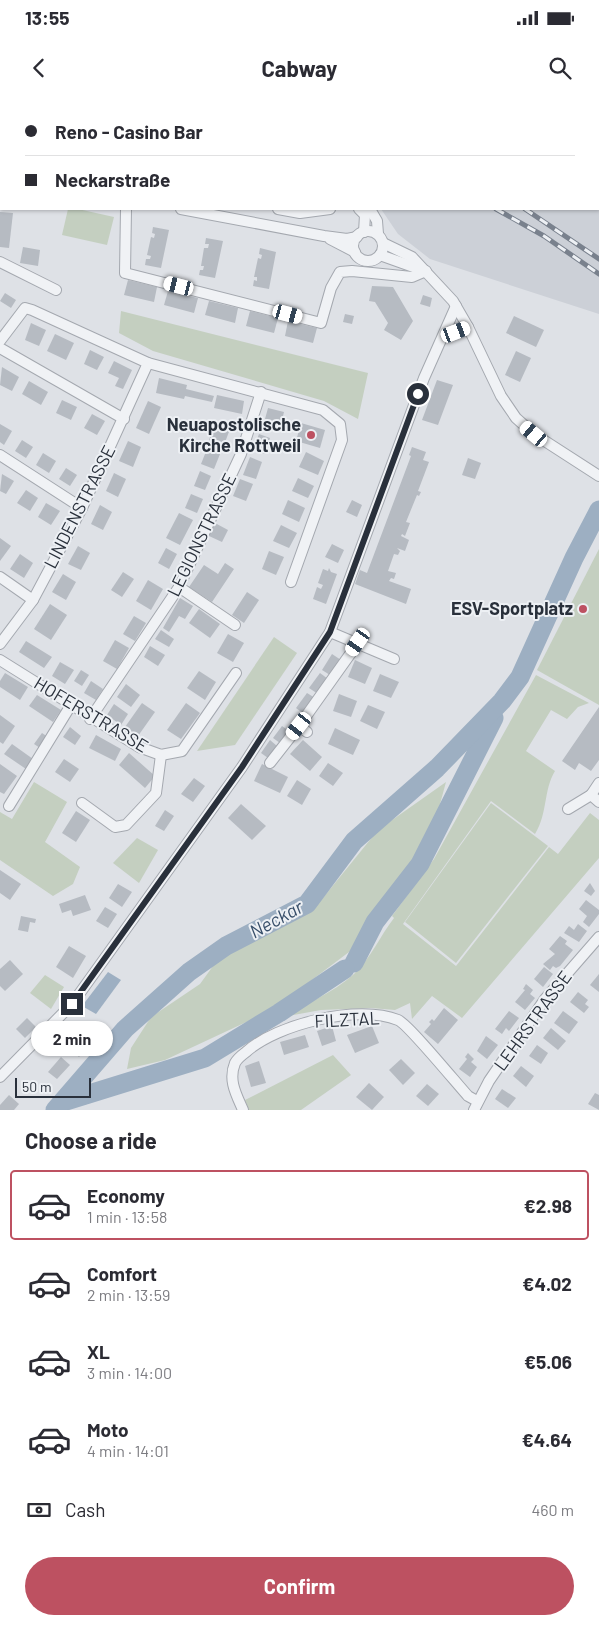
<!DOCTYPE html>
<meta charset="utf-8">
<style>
:root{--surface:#fff;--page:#f2f2f3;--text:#2b2b33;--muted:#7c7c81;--line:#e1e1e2;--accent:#bd5161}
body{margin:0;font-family:Barlow,sans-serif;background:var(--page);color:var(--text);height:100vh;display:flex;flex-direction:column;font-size:19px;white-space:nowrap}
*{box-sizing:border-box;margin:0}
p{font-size:16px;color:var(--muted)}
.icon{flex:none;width:28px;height:28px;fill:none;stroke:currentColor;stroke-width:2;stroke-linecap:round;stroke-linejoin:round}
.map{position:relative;height:1010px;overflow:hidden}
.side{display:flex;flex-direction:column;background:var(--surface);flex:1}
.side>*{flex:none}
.guide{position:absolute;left:0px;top:0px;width:600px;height:110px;box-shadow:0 1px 4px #0004;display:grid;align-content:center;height:110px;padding:0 25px;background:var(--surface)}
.scale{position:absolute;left:15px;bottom:12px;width:76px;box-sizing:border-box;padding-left:5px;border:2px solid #29303b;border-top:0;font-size:14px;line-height:18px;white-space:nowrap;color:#29303b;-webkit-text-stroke:4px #edf0f4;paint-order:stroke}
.end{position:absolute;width:22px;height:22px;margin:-11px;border:6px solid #29303b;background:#fff;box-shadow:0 0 0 2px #fff}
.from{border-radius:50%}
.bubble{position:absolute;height:35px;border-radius:18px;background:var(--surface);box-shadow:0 1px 4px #0004;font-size:16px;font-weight:700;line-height:35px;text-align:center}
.car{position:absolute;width:15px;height:30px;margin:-15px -8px;border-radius:6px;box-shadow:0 0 4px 1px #0007;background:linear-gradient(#fff 24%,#345 0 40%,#fff 0 76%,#345 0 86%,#fff 0)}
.guide b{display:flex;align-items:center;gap:18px;height:48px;font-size:19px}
.guide b+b{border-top:1px solid var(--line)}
.guide i{width:12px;height:12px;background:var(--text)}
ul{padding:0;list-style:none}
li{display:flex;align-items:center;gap:15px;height:70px;margin:0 10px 8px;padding:0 15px;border:2px solid transparent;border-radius:5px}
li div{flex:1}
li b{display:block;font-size:19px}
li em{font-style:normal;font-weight:700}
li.selected{border-color:var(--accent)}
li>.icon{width:45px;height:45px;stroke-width:1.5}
h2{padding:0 25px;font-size:22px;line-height:60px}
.pay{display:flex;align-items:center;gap:12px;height:55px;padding:0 25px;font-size:19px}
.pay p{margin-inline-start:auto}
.button{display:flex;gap:10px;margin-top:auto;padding:10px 25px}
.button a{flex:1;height:58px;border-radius:30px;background:var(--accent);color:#fff;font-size:20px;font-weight:700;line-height:58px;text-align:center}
.status{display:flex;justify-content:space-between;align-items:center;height:35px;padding:0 25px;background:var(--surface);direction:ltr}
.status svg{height:14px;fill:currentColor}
header{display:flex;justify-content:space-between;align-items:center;height:65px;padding:0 25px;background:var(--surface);font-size:22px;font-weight:700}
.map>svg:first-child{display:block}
.built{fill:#ccd0d7}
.green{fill:#c4cfc0}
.water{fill:#9dafc2}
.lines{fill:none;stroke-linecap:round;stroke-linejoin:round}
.river{stroke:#9dafc2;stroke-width:19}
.building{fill:#b6bbc2}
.minor-casing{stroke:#a4a8af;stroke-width:12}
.minor{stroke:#f0f2f5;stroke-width:10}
.rail-casing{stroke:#79818d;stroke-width:5}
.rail{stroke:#edf0f4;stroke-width:3;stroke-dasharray:9;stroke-linecap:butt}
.route{stroke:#29303b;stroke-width:6}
.poi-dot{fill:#bd5161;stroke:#edf0f4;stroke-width:2}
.labels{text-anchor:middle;stroke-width:4;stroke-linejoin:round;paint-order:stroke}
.poi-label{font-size:18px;font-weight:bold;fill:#29303b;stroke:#edf0f4;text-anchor:end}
.street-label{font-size:18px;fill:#29303b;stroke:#edf0f4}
.water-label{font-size:19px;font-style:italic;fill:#384f6a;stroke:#edf0f4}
</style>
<div class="status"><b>13:55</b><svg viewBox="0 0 49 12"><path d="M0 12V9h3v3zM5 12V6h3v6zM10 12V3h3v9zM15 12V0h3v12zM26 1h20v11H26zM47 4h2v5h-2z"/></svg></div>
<header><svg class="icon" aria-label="back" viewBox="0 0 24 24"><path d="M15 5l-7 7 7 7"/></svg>Cabway<svg class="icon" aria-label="search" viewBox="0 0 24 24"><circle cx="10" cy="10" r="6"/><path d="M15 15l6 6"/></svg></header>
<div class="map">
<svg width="599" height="1010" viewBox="0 0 599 1010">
<rect width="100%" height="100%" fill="#dee1e6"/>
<g class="built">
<path d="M0,0H513L514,1H1V42Z"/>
<path d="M599,98V214L430,159L398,134L381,109H599Z"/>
</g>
<g class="green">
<path d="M68,109H78L114,117L107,145L62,135Z"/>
<path d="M121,211L368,273L358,319L324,301L153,251L119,233Z"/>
<path d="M599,449V605L537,570Z"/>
<path d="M274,537L297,553L235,645L197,651Z"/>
<path d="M536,575L589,603L578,607L567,619L551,610L526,651L555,671C543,691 548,713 535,734L491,701L403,824L456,866L549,747L558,754L590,713L599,720V758L462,918L432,896L412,919L410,903L395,910L371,908L321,910L277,918C303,905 332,894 354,874C371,858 380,836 394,818L392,816L434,759Z"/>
<path d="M34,682L67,702L45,742L80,767L73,784L53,796L0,760V712L12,719Z"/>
<path d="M446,682L437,715L420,752L353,849L272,910L165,960L127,969L131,948L151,917L200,884L221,855L318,804L378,730Z"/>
<path d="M491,703L548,746L456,863L405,822Z"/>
<path d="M137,738L158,750L139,783L113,763Z"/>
<path d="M45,875L64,887L51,909L30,893Z"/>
<path d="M333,955L351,975L301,1010H249L245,1000Z"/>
</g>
<path class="water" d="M108,872L121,880L96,914L82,906Z"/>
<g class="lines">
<g class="river">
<path d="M571,0L572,1"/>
<path d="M354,863L375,822L420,764L494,618"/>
<path d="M63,1002L205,958L279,913L345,869"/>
<path d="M55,1010L125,929L189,872L226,846L307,804L354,741L437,668L502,601L520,577L574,458L599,410"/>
</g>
</g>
<g class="building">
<path d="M0,112L13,113L9,148L0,147Z"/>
<path d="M153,127L169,130L161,168L145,165L146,159H150L151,156L147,155L151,137L154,138L155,134L152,133Z"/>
<path d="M206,138L223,141L215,178L199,175L200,170H203L204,166H201L204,148H208L209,144H205Z"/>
<path d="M23,147L40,150L38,166L20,163Z"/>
<path d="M260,148L276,152L269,189L253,186L254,180L257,181V177H254L258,158L261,159L262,155L259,154Z"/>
<path d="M128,180L157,187L154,202L124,195Z"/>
<path d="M372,186L393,187L413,221L401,240L384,230L388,223L375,202L369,201Z"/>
<path d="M168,191L198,198L194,213L164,205Z"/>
<path d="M5,193L16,200L11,208L0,201Z"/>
<path d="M423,195L432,198L430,207L420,204Z"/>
<path d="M209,201L238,208L235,223L205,215Z"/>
<path d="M250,211L278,218L274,233L246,226Z"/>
<path d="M345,214L354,216L352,224L343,222Z"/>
<path d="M514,216L544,230L536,247L506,233Z"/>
<path d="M288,221L317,228L313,243L285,236Z"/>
<path d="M31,223L46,230L39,246L25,240Z"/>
<path d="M55,234L74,243L66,260L47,251Z"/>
<path d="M90,250L104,257L97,270L84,264Z"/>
<path d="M516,251L531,258L520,282L505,275Z"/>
<path d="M114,261L132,270L123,289L115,286L119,278L108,273Z"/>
<path d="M2,267L19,277L12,291L0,285Z"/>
<path d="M159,278L187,285L186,289L214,296L212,302L185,296L184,299L156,293Z"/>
<path d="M437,280L453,285L438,325L422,320Z"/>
<path d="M29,281L48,292L41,305L22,294Z"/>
<path d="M217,295L244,301L242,314L214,308Z"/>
<path d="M62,300L77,307L71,320L56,313Z"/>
<path d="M148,301L161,307L149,334L136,328Z"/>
<path d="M268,308L284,312L281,324L265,319Z"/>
<path d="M92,314L105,321L97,335L84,328Z"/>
<path d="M301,323L325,330L320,348L296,341Z"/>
<path d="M0,324L12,331L4,345L0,342Z"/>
<path d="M215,324L230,329L224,345L209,340Z"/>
<path d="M259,334L270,338L265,354L253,350Z"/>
<path d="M22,340L33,347L26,358L15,351Z"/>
<path d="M128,341L141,347L133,367L119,361Z"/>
<path d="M412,347L426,352L423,360L429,362L418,391L421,392L419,396L417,395L406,422L410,423L405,436L402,434L401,436L409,440L405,451L397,448L400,451L398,455L394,454L388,471L396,473L394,479L391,478L389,481L411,489L406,504L355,484L360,470L367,473L411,356L409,355Z"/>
<path d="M207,349L220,354L214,369L201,364Z"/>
<path d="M306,352L324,361L318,375L299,367Z"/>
<path d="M43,353L56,361L49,373L36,365Z"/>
<path d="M250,357L262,362L256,379L243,375Z"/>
<path d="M468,358L481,363L475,379L462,375Z"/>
<path d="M66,368L77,375L70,386L59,379Z"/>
<path d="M200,371L211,376L205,390L194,386Z"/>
<path d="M114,373L126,379L118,397L106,391Z"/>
<path d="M2,374L14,381L6,394L0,391Z"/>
<path d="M298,378L314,386L308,398L292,391Z"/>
<path d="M240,379L253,384L246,401L233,396Z"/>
<path d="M26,390L38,398L30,411L17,403Z"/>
<path d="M191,394L203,399L197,413L185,408Z"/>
<path d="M288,400L305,408L299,422L282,414Z"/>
<path d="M352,400L362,405L357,417L346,412Z"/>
<path d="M46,403L60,411L51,425L38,417Z"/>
<path d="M100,405L112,412L103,430L91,424Z"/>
<path d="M179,413L193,420L180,445L166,438Z"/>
<path d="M215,423L228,430L222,442L209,436Z"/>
<path d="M281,425L297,433L289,448L273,441Z"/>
<path d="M0,438L11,446L0,461Z"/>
<path d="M332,444L344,450L338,463L325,457Z"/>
<path d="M78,446L90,453L81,470L68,464Z"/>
<path d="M166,448L177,454L169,469L158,463Z"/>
<path d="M269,451L284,457L276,475L262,469Z"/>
<path d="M20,454L33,463L24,478L10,469Z"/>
<path d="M225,463L234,469L212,502L189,487L204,465L218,474Z"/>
<path d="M329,468L331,472L337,474L326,504L313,499L317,487L321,489L323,485L318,483L323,469L328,471Z"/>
<path d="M123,472L134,479L122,497L111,490Z"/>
<path d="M63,474L76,482L66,500L52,492Z"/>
<path d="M148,480L163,489L151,510L136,501Z"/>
<path d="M247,492L259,500L244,523L232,515Z"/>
<path d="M180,498L193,506L185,519L179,516L169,532L163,528Z"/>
<path d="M50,504L67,515L51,540L34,529Z"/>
<path d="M199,509L220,524L210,538L189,523Z"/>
<path d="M134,516L146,523L135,541L123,534Z"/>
<path d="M161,530L174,539L169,547L155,539Z"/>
<path d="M228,534L244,543L233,562L217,553Z"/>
<path d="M115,540L129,548L117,569L103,561Z"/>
<path d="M26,541L52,557L44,568L19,552Z"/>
<path d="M150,546L165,555L158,566L144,557Z"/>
<path d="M332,554L341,560L330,575L322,570Z"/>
<path d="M355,560L372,568L365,584L348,577Z"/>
<path d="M60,562L74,570L65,584L52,576Z"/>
<path d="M81,570L89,575L82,586L74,581Z"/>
<path d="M199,571L216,582L205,600L187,588Z"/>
<path d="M5,573L28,587L20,600L0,587V581Z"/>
<path d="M320,573L328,579L318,594L309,588Z"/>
<path d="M380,574L399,582L391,598L373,591Z"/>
<path d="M91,581L103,589L96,600L84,593Z"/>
<path d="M126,584L140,595L131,607L117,597Z"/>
<path d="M307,593L315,598L304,614L296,608Z"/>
<path d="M339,594L357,601L351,617L333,611Z"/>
<path d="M37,595L61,610L53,622L29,606Z"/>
<path d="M142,603L155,612L138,636L125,627Z"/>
<path d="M186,603L200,613L181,639L167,630Z"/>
<path d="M114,604L128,614L121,625L107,615Z"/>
<path d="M368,605L385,612L377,629L360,621Z"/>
<path d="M599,607V660L591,671L579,663L575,670L562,661Z"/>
<path d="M0,615L15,626L3,644L0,642Z"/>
<path d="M282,626L289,631L280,643L273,638Z"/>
<path d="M70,627L81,636L75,645L63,637Z"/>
<path d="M335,628L360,640L353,655L328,644Z"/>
<path d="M42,633L48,637L40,648L34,644Z"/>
<path d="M96,635L121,649L115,661L89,648Z"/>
<path d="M270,640L277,646L268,658L261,653Z"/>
<path d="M303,640L322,657L310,671L290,654Z"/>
<path d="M12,644L33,659L26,669L4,654Z"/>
<path d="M129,653L155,676L145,688L119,665Z"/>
<path d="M64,659L79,669L70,682L55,672Z"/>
<path d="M328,663L343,673L333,686L319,676Z"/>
<path d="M0,664L17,676L4,694L0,692Z"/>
<path d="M262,664L288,677L280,693L254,681Z"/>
<path d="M194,678L205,686L193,702L181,694Z"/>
<path d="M297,680L311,689L302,705L287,696Z"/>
<path d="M241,704L266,726L252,740L228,718Z"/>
<path d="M165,710L174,716L164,731L155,726Z"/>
<path d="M76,711L90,720L76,742L62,733Z"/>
<path d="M0,770L21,784L10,800L0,793Z"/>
<path d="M590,783L595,791L591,796L584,791Z"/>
<path d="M118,784L132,792L122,807L109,798Z"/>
<path d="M85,795L91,810L73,816L71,810L62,813L59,804Z"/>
<path d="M586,800L599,810V814L589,827L583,822L587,816L579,809Z"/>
<path d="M105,807L117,814L108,828L96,821Z"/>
<path d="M21,816L36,819L35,823L30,822L28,832L18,830Z"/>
<path d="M578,824L587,831L579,842L564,833L569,826L574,830Z"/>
<path d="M560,836L567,841L565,844L573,850L560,866L556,868L553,866L550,870L543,864L555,854L549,849Z"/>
<path d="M69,846L86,856L73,878L56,867Z"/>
<path d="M10,860L23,874L5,891L0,886V869Z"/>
<path d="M544,867L553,874L543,887L534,879Z"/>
<path d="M599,874V892L590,885Z"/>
<path d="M526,884L533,890L530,894L535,898L525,910L515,902L525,890L523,889Z"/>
<path d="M578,892L588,900L585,904L589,907L584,913L570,902Z"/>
<path d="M444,908L458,920L438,944L424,932L431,924L429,922L432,919L434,921Z"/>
<path d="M509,911L519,918L509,931L506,928L502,934L495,929Z"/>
<path d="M563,911L578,922L569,934L554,923Z"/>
<path d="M27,918L36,927L25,938L16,929Z"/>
<path d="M66,922L91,943L79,957L55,936Z"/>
<path d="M332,926L336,941L322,946L317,931Z"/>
<path d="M372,926L379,943L355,953L347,935Z"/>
<path d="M551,928L566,941L558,950L543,938Z"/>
<path d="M305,935L309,947L284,955L280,942Z"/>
<path d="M486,936L498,945L487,959L477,951Z"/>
<path d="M537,945L548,953L541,964L529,956Z"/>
<path d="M468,953L474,959L471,962L477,967L470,977L459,969L467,959L465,957Z"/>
<path d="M61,957L70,965L57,979L48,972Z"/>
<path d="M401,959L415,973L403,985L389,970Z"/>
<path d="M259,961L266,983L251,987L245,966Z"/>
<path d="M521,966L534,976L526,987L513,976Z"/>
<path d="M369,983L384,997L372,1010L356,997Z"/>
<path d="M427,984L439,994L428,1006L416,996Z"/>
<path d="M502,989L516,998L508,1008L495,999Z"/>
<path d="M595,993L599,995V1010L588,1004Z"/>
<path d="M9,995L19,1004L14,1010H0V1005Z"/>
</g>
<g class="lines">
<defs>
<g id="minor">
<path d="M0,46H1"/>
<path d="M0,80H1"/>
<path d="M126,109L125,173L321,223L331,188L340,172L352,171L412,177L426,171"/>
<path d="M181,109L324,136L347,139L357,137"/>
<path d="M278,109L300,113L330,109"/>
<path d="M359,109L365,115L364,132"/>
<path d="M370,109L377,121L378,134"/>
<circle cx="368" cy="146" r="15"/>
<path d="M330,139L355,152"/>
<path d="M383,143L412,157L453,201L468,227L501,296L516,318L534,334L599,376"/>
<path d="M380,155L422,170"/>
<path d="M0,162L56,190"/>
<path d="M443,237L468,227"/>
<path d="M0,241L25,208L32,210L148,263L323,310L340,324L342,340L291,482"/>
<path d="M0,248L124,319"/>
<path d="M0,355L82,408"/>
<path d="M0,477L33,500"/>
<path d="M179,487L235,525"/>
<path d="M330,532L394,559"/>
<path d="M0,544L33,500L82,408L148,263"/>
<path d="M0,560L139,647L161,655L182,651L236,573"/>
<path d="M90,619L179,487L241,354L261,292"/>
<path d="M299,626L307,632"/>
<path d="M270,663L299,626L358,543"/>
<path d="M599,683L591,695L599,702"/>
<path d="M82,703L115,727L126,725L156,693L161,655"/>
<path d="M9,706L71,605"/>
<path d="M568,709L591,695"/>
<path d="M0,977L72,904L242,667L330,532L424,278L456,206"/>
<path d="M243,1010C236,994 228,980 235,963C237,959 242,955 246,952C277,924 358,904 398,920C408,924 457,984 468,996L477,1001"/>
<path d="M474,1010L489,981L545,899L599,837"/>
</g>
</defs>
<use href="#minor" class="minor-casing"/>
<use href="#minor" class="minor"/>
<defs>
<g id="rail">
<path d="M100,0L107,1"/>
<path d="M213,0L220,1"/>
<path d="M496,109L544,136L599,174"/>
<path d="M525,109L599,159"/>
</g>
</defs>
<use href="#rail" class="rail-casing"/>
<use href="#rail" class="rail"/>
</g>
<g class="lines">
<path class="route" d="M72,904L242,667L330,532L418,294"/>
</g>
<g class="poi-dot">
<circle cx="311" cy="335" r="5"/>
<circle cx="583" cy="509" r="5"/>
</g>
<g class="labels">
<g class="poi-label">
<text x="301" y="331">Neuapostolische<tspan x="301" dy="21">Kirche Rottweil</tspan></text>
<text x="573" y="515">ESV-Sportplatz</text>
</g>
<g class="street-label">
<text transform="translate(80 407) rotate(-63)" y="6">LINDENSTRASSE</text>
<text transform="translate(202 435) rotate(-64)" y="6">LEGIONSTRASSE</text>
<text transform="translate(91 615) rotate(31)" y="6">HOFERSTRASSE</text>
<text transform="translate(347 920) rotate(-3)" y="6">FILZTAL</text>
<text transform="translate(533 921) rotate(-54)" y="6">LEHRSTRASSE</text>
</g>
<g class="water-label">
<text transform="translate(276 819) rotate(-29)" y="7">Neckar</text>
</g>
</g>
</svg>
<div class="scale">50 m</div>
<i class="end from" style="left:418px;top:294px"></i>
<i class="end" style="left:72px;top:904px"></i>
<div class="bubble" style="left:31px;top:921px;width:82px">2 min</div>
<i class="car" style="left:179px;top:186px;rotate:284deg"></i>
<i class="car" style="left:288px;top:214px;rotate:105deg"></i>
<i class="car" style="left:456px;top:232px;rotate:69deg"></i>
<i class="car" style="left:534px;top:334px;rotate:310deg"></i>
<i class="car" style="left:358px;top:542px;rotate:215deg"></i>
<i class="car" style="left:299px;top:626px;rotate:218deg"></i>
<div class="guide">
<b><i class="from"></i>Reno - Casino Bar</b>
<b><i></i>Neckarstraße</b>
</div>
</div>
<section class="side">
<h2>Choose a ride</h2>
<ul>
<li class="selected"><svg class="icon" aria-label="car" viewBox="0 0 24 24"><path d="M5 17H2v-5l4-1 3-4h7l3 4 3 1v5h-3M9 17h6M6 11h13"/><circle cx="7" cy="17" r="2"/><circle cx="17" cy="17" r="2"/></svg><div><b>Economy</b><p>1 min · 13:58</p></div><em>€2.98</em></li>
<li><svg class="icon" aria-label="car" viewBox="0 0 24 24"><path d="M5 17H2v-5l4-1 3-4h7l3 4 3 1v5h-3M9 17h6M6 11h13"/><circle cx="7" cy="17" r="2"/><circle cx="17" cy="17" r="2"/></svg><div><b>Comfort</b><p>2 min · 13:59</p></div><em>€4.02</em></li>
<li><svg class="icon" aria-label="car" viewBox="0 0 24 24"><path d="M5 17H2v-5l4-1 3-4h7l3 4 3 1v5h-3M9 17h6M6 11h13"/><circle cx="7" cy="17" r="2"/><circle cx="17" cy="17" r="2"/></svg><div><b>XL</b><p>3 min · 14:00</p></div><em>€5.06</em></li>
<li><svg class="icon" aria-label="car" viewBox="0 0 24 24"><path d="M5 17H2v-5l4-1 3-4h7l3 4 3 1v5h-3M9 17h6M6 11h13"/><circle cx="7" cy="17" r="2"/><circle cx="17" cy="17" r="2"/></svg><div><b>Moto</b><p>4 min · 14:01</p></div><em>€4.64</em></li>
</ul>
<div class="pay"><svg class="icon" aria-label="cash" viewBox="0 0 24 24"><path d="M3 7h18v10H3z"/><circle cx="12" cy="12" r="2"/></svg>Cash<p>460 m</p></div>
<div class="button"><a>Confirm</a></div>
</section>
